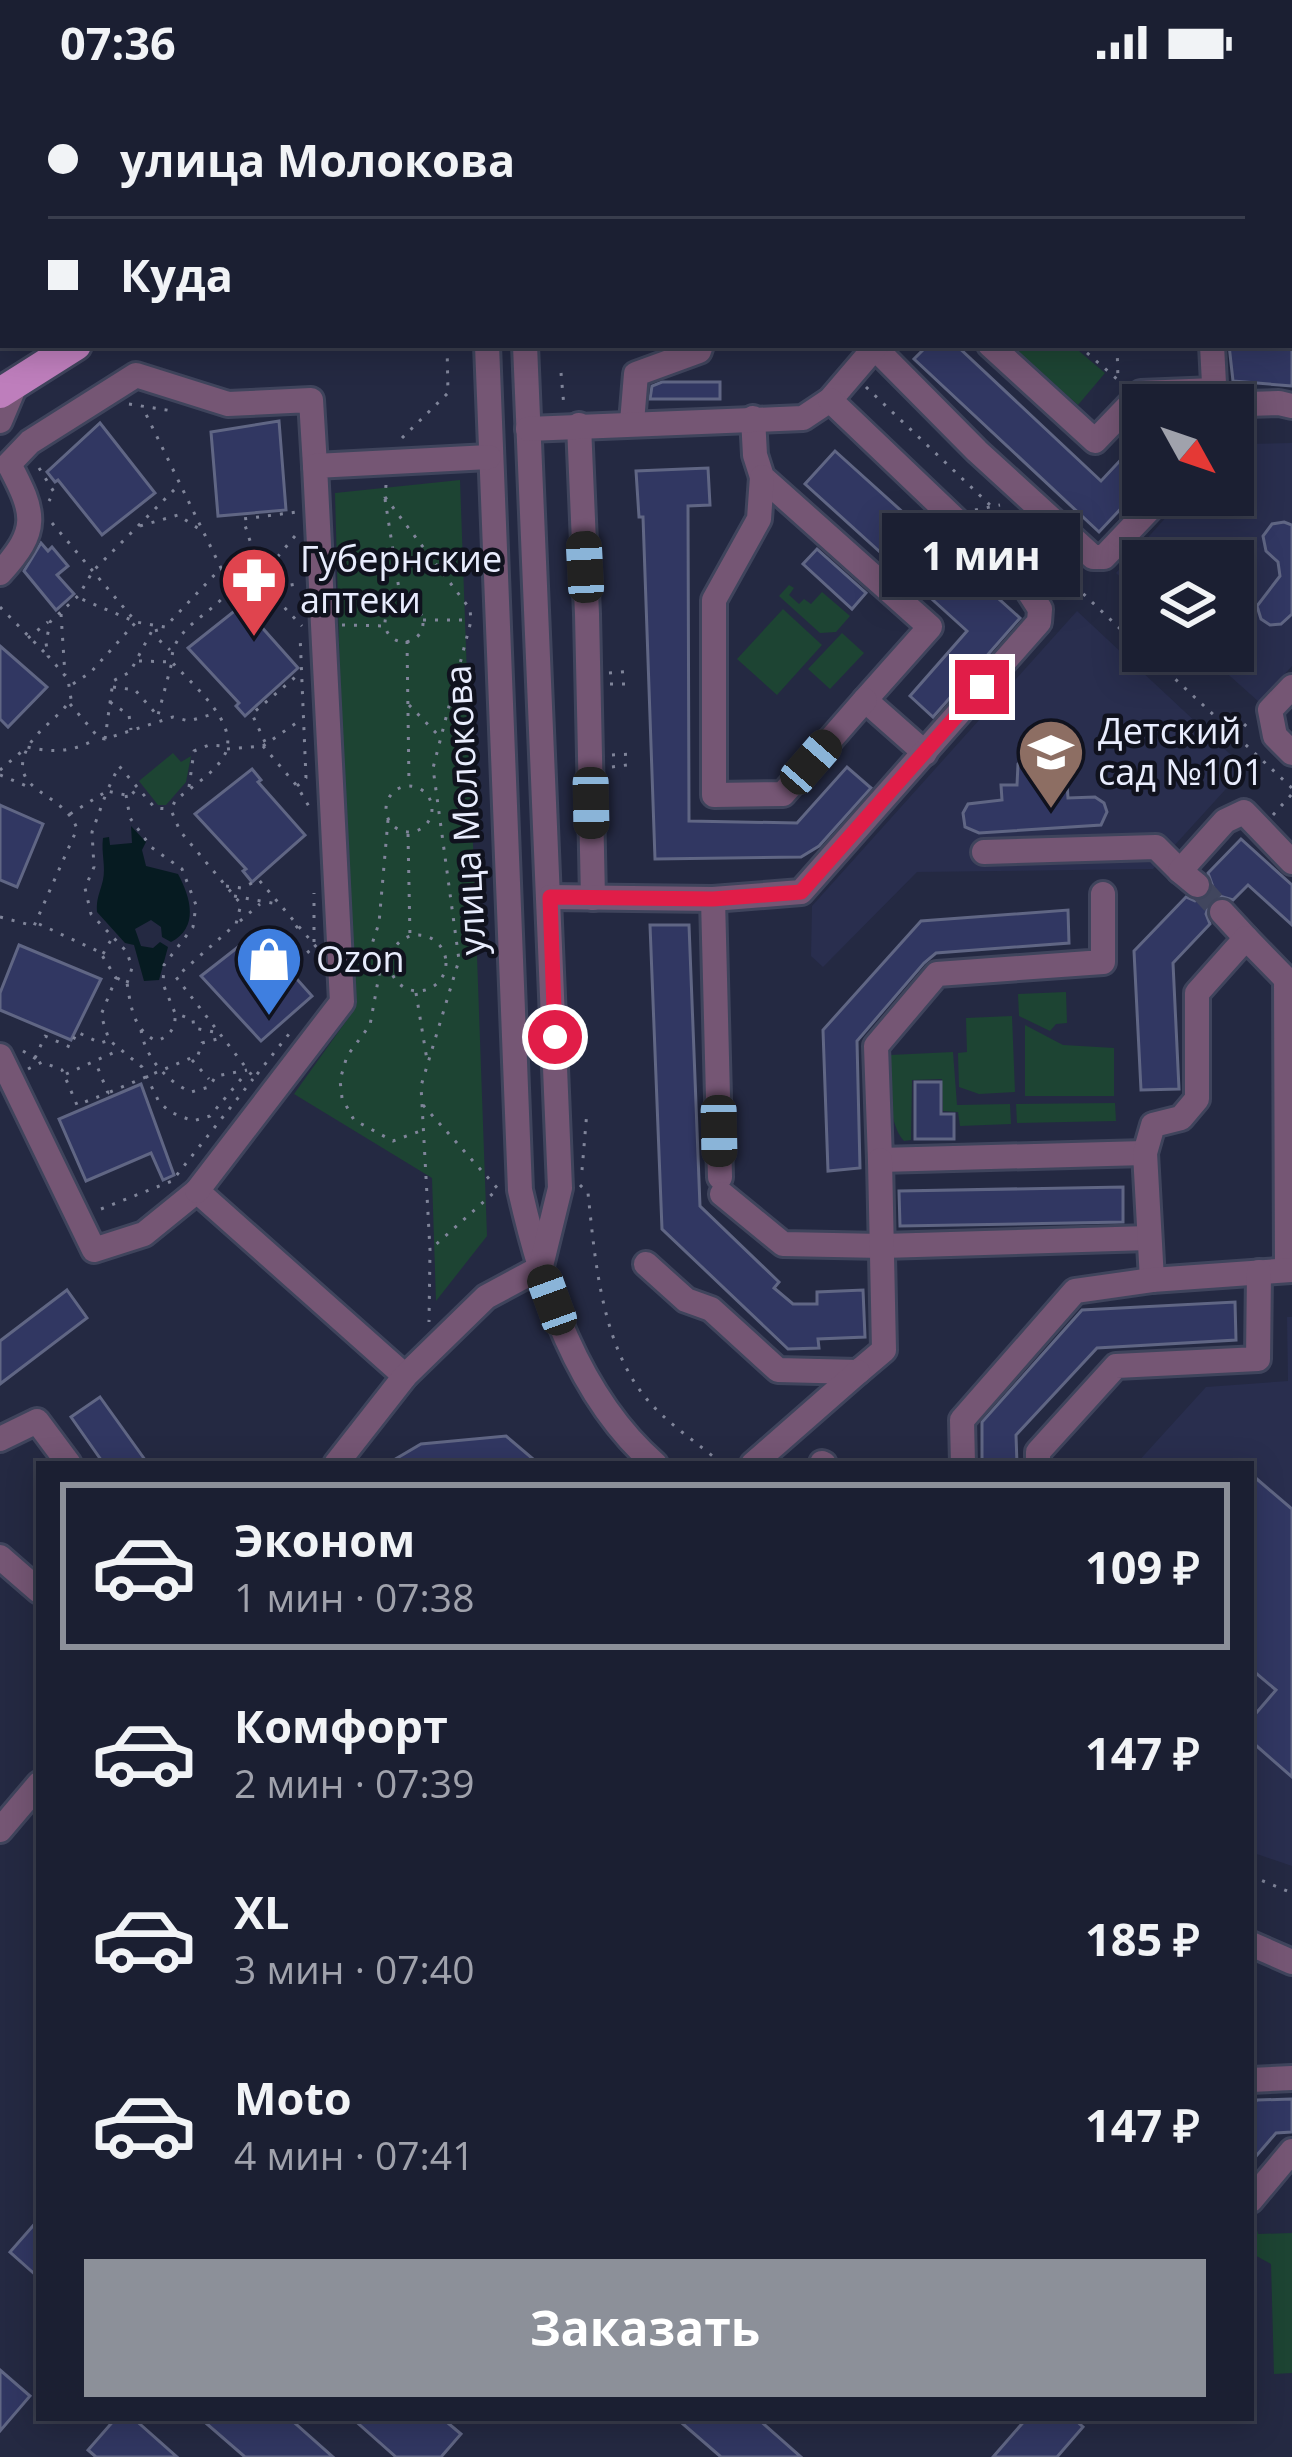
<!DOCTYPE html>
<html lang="ru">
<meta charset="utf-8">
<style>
:root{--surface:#1b1f32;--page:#24273a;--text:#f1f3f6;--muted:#a0a2ac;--line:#393d4d;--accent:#8c9099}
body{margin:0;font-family:"Open Sans",sans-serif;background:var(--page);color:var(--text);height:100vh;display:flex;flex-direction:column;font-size:45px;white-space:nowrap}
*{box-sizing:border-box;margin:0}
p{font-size:39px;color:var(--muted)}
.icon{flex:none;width:66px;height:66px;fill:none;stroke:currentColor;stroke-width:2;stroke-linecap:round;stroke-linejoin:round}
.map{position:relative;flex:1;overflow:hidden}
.sheet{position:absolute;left:36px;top:1377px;width:1218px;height:960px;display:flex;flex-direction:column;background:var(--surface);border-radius:0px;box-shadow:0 6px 30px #0003,0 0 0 3px var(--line)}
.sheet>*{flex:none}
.top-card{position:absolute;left:0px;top:0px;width:1293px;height:264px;box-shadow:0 6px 30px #0003,0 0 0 3px var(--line);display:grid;align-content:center;height:264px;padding:0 48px;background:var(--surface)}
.needle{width:78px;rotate:130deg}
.fabs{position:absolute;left:1122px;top:300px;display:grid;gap:24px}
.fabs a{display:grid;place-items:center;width:132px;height:132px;border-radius:0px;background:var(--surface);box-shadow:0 6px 30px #0003,0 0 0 3px var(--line);font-size:60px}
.end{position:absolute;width:54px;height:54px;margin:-27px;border:15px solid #e11d48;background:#fff;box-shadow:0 0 0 6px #fff}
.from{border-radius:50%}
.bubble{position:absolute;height:84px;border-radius:0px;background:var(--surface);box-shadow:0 6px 30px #0003,0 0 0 3px var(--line);font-size:39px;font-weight:700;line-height:84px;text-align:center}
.car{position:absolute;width:36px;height:72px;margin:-36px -18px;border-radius:15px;box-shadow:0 0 9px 3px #0007;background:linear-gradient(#222 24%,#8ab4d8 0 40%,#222 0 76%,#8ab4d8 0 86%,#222 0)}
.top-card b{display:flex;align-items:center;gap:42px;height:114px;font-size:45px}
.top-card b+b{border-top:3px solid var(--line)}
.top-card i{width:30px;height:30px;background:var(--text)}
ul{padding:21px 0 0;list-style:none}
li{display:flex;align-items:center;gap:36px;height:168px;margin:0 24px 18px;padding:0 24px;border:6px solid transparent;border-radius:0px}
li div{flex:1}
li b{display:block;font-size:45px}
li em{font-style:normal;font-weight:700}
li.on{border-color:var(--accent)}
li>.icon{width:108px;height:108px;stroke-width:1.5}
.primary-button{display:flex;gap:24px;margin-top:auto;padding:24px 48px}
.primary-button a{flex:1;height:138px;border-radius:0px;background:var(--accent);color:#fff;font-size:48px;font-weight:700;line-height:138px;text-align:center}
.status{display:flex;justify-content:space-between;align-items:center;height:84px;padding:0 60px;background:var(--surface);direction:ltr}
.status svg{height:33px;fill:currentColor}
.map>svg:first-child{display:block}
.built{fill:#292e4e}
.green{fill:#1d4433}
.water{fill:#061b21}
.building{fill:#313762;stroke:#606684;stroke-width:3}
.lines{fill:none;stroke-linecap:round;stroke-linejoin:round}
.minor-tunnel{stroke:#41465e;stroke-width:24;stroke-dasharray:24 12;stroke-linecap:butt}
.minor-casing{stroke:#3f445c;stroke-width:30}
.major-casing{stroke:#3f445c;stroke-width:36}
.path{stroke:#80859a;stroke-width:3;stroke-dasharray:3 9;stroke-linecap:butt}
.minor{stroke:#755674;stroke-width:24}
.major{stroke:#be7ebc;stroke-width:30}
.route{stroke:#e11d48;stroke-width:15}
.labels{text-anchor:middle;stroke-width:9;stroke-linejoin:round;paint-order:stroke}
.poi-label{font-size:36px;fill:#e8ecfd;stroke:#10121e;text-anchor:start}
.street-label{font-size:36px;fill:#e8ecfd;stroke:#10121e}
</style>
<div class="status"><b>07:36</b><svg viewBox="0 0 49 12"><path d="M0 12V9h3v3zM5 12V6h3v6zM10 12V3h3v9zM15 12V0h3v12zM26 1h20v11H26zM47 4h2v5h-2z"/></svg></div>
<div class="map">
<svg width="1292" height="2373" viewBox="0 0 1292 2373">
<rect width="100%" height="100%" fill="#242942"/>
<g class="built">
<path d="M1292,359V582L1259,618L1202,567H1233V477H1143V513L1116,489L1186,411H1233V371L1242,370V360Z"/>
<path d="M1077,527L1245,684L1153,785L917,788L823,883L811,872L812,822Z"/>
<path d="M1287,1233H1292V1782L1251,1768V1380H1136L1206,1303L1288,1297Z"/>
</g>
<g class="green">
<path d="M1009,262H1073L1105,289L1078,321Z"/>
<path d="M460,396L487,1152L436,1217L432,1094L294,1010L349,933L335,409Z"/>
<path d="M789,501L794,504L789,511L799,520L804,515L811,520L822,508L850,532L836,548L820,549L779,512Z"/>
<path d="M783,525L822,561L777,611L737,575Z"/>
<path d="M842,549L864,569L830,605L808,585Z"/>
<path d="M173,669L181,678L191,672L186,698L166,721H158L139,697Z"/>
<path d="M1066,908L1067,939L1056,940L1050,947L1019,932L1018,910Z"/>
<path d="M1012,932L1015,1008L979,1010L959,1003L958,969L967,968L966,934Z"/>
<path d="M1025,941L1063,961L1114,964V1012H1025Z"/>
<path d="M953,968L957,1021L1010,1020L1011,1040L960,1042L958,1028L943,1027L942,995L912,996L911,1056L904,1057C886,1037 892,997 890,971Z"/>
<path d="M1115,1019L1116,1037L1017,1039L1016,1020Z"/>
<path d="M1257,2146L1258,2150L1292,2149V2289L1274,2290L1271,2180L1251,2169V2147Z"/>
</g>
<path class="water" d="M131,742L146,758L142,766L146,782L178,790C191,814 199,844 171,858L162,853L161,843L151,836L135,845L141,862L153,864L160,858L168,863L159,896L144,897L134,861L125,859L97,828C96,814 100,809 103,796C106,783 101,768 103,754L109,753L110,761L132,759Z"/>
<g class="building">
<path d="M928,261H956L1101,397L1143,352V401L1099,448L914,275Z"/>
<path d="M1229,261H1292V302L1233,297Z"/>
<path d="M662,298H720V315H650L652,302Z"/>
<path d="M279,337L286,426L218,432L211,348Z"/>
<path d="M100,339L155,409L102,451L58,396L55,398L47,388Z"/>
<path d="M835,367L1020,534L933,633L910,612L967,547L805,400Z"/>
<path d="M708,384L710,421L688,422L689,737L797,739L847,683L871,704L819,762L801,773L655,775L643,433H639L636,387Z"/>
<path d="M1284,438L1292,441V530L1281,540L1270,541L1261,535L1257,522L1280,492L1278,478L1266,467L1263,452L1272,440Z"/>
<path d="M41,459L48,467L52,463L68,482L57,491L74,510L56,526L24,487Z"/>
<path d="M817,465L866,509L852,525L803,480Z"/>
<path d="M242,521L298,584L245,632L236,622L239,619L188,564Z"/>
<path d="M0,562L47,603L8,643L0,635Z"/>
<path d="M1035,670L1048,678L1050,699H1067L1068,714L1095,713L1104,719L1107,728L1101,741L979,749L965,743L963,729L968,720L1002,716L1001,701H1017L1018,680L1025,672Z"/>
<path d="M252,685L261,696L258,698L305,751L252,798L243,787L246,785L195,730Z"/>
<path d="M0,721L43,740L17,803L0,796Z"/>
<path d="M1241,755L1292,801V841L1248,801L1233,816L1220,812L1210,817L1206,830L1210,840L1173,879L1179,1005L1141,1006L1134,867L1186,813L1195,817L1209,812L1213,803L1208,789Z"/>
<path d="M1068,826L1069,859L936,869L924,879L857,957L860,1084L828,1087L823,946L921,837Z"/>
<path d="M650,841H689L700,1122L779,1198L774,1204L793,1220H817V1208L863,1206L865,1253L818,1255L819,1264L788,1265L662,1145Z"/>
<path d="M256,849L312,912L261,957L201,892Z"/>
<path d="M19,861L101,895L71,956L0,926V909Z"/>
<path d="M915,998H941V1030H954V1055H915Z"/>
<path d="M141,1000L174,1091L163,1096L151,1069L86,1097L59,1035Z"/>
<path d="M1123,1103V1138L900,1142L899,1107Z"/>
<path d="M67,1206L87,1234L0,1300V1257Z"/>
<path d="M1235,1218L1236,1256L1097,1264L1016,1351L1017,1380H982V1338L1082,1226Z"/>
<path d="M100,1313L148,1380H104L71,1333Z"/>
<path d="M506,1352L539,1380H387L421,1360Z"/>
<path d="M1251,1390L1292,1425V1693L1251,1657V1635L1276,1606L1251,1585Z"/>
<path d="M1292,2015V2048L1276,2049L1251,2078V2023L1257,2016Z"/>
<path d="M39,2135V2194L10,2168Z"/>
<path d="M0,2286L30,2312L0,2347Z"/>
<path d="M116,2334H133L177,2373H96L88,2366Z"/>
<path d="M200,2334H289L333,2373H245Z"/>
<path d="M352,2334H442L461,2350L441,2373H396Z"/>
<path d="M676,2334H757L801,2373H721Z"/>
<path d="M1027,2334H1073L1083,2343L1057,2373H993Z"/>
</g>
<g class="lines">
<path class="minor-tunnel" d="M1197,801L1222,828"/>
<defs>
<g id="minor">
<path d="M77,0V3"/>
<path d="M140,0L143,3"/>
<path d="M249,0L250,3"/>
<path d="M12,3V0"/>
<path d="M102,3L109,0"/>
<path d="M360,3L361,0"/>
<path d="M0,34L3,29"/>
<path d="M1290,64H1292"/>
<path d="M1290,108H1292"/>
<path d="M1290,205H1292"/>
<path d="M487,261L520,1106C542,1204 577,1312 655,1380"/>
<path d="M525,261L560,1104L541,1182"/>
<path d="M990,261L1095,357L1141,309L1214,306"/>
<path d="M1212,261L1215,319"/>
<path d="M876,265L977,367L1093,473H1104L1163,411"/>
<path d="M1215,321L1279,319L1292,322"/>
<path d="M753,334L755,371L762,393L930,543L865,616L925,669"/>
<path d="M0,337L16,299"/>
<path d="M632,338L636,290L699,267L701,261"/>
<path d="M579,341L587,530L593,814"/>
<path d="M528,345L803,334L830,316L877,261"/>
<path d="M762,393L759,435L714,516V711L783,710L865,616"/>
<path d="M0,489C40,446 35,429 9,380L30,358L136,291L228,320L311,316L315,382"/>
<path d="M1292,603L1270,626L1275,652L1292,669"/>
<path d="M984,768L1156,763L1180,787"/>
<path d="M1197,801L1180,787L1225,737L1244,728L1292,778"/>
<path d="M1103,810V878L937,890L876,962L880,1076L1145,1069"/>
<path d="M550,813L713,815L801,808L1039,538L1040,525L1026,503L830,316"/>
<path d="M713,815L720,1093"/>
<path d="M1222,828L1246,854"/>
<path d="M0,972L94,1166L144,1150L197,1107L405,1292"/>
<path d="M197,1107L342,918L315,382L489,373"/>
<path d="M722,1110L783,1160L883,1162L1149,1154"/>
<path d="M646,1180L686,1216L711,1225L778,1286L858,1288L884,1266L880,1076"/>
<path d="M1152,1196L1145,1069L1153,1041L1181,1034L1197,1015V909L1246,854L1286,895L1287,1186"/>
<path d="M0,1355L37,1337L69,1380"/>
<path d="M822,1379L824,1380"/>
<path d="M336,1380L405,1292L486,1213L540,1184"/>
<path d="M753,1380L858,1288"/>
<path d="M963,1380L962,1336L1075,1207L1152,1196L1292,1186"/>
<path d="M1038,1380V1368L1116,1282L1258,1275L1259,1188"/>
<path d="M0,1473L39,1507"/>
<path d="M0,1746L39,1700"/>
<path d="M1251,1860L1292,1878"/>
<path d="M1251,1996L1292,1994"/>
<path d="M1251,2116L1292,2067"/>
</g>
<g id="major">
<path d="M478,0V3"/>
<path d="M516,0V3"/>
<path d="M1041,3L1047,0"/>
<path d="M1151,3L1292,1"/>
<path d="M0,309L76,261"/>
</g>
</defs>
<use href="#minor" class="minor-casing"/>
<use href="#major" class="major-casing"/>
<g class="path">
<path d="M1290,32H1292"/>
<path d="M1290,162H1292"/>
<path d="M1078,261L1118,296L1117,261"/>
<path d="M561,289L564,323"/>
<path d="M866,303L1134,558"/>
<path d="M129,320L173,327"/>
<path d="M402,354L448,309L447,261"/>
<path d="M39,384L54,408L49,417"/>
<path d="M386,401L385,413L470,525L471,537L433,684L459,876L421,1002L430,1166L429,1238"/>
<path d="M385,415L401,518"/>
<path d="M975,426L1000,421"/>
<path d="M52,439L136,538L165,543L221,484L142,322"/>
<path d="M140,442L178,431L202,447"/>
<path d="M295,452L258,496L302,542"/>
<path d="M1028,478L1031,445"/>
<path d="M221,484L228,499L227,509C209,532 170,546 172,578C191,600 242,640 224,672C214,690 189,704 175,717L171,726L180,747L241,820L236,840L176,893L254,994L289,950"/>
<path d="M261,491L243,435L297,428"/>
<path d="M230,504L255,506L260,500"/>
<path d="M267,505L297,500"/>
<path d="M1055,513L1069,498"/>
<circle cx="404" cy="539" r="19"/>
<path d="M0,523L48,572"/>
<path d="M61,530L65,591"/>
<path d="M423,536H471"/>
<path d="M342,541L386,542"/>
<path d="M156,545L159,556L170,566"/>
<path d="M1143,553L1134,558L1131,567L1138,581L1153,582L1162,567"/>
<path d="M28,554L48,538"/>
<path d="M407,557L409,699"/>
<path d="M139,577L172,578L157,635"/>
<path d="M1158,579L1292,704"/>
<path d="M1164,582L1180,567"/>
<path d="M609,589L632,587"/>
<path d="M73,600L91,588L136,538L79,514"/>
<path d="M610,600H632"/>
<path d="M113,603L135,606L157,631"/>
<path d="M110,618L129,631L131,646"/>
<path d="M70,620L99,654L105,655L173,633L189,637L213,630"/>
<path d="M409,621L440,653"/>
<path d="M1236,651L1248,638"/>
<path d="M105,655L113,597L130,588L154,543"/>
<path d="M265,658L252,630L300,589"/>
<path d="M263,662L302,635"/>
<path d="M227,665L263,662L297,702L311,726"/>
<path d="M612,671L634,670"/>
<path d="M612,683L634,680"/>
<path d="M0,686L27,663C56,669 71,668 97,655"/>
<path d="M0,691L29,703"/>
<circle cx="409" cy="725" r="23"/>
<path d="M297,702L306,694L300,551"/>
<path d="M189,703L194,667L209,661L225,662"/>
<path d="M126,711L130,734L151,763L182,785L196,821L193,843L164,881L163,900L175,929L193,936L194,944L219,949"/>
<path d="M70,730L107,707L119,682L155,724L169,725"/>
<path d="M1273,731L1292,710"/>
<path d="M388,736L379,839L371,863L380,886L370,941L347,972L340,996L342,1014L354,1036L393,1057L423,1046"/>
<path d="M408,750L410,853"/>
<path d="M226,802L241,804L259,796L318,865"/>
<path d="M234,812L277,820"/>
<path d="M0,833L34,842L77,745C65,708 6,708 27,665C36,646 60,633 71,615L68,595L48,572L46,559L50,538L79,511L93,487L179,401"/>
<path d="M240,837L260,820"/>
<path d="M39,840L100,868L116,894L101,931L109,956L142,983L159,1018L170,1028L193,1037L210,1032L247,988"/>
<path d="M298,842L272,864L289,884L314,863"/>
<circle cx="418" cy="879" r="28"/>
<path d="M314,858V809"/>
<path d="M103,870L112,854"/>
<path d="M117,894L127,899C131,923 133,945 156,957C169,953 176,944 175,931"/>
<path d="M127,899L132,884L127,868L91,830L85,804L94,783L92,748L107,707L130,712L138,704"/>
<path d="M416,909L427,976"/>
<path d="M141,946C145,973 166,997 191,1008L209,1003L216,992L247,986"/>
<path d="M23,967L41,978"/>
<path d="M35,974L45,952L70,963L77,948L100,959L107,957"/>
<path d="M192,976L209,995"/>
<path d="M28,985L42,978L62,986L77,1021L108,1009L95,977"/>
<path d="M66,990L117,967"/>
<path d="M110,1008L198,971L202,959L221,954"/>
<path d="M423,1021L498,1105L432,1164"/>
<path d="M582,1086L587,1027"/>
<path d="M580,1101L588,1109C595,1175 601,1258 645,1313C665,1338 698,1359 722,1380"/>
<path d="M101,1125L172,1097L253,995"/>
<path d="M1251,1792L1292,1809"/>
</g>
<use href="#minor" class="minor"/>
<use href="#major" class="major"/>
</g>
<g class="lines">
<path class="route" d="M555,953L550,813L713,815L801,808L982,603"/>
</g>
<defs>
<symbol id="pharmacy-pin" viewBox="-11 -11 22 30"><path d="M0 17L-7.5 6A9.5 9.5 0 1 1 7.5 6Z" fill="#e0444e" stroke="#10121e"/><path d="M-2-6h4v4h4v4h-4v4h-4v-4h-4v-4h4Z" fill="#fff"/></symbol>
<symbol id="school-pin" viewBox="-11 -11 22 30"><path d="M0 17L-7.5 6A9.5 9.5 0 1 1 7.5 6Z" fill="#8d6e63" stroke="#10121e"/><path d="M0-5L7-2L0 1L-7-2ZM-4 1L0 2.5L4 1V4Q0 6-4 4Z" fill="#fff"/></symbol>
<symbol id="shop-pin" viewBox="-11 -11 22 30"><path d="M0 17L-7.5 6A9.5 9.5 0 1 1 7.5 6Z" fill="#3f7fe0" stroke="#10121e"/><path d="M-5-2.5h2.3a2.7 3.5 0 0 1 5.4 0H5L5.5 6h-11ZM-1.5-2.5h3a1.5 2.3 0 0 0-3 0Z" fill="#fff"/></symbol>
</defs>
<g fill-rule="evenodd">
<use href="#pharmacy-pin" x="216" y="458" width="76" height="104"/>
<use href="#school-pin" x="1013" y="630" width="76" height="104"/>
<use href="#shop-pin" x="231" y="837" width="76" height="104"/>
</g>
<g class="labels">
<g class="poi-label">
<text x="300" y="488">Губернские<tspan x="300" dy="41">аптеки</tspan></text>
<text x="1098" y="660">Детский<tspan x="1098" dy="41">сад №101</tspan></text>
<text x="316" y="888">Ozon</text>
</g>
<g class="street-label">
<text transform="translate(465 726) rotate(-93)" y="13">улица Молокова</text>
</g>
</g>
</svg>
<div class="fabs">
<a><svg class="needle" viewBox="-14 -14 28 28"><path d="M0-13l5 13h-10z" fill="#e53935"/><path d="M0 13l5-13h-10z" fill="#a0a2ac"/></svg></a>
<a><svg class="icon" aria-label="layers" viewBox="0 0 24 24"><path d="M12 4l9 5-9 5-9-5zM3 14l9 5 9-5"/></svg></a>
</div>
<i class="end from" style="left:555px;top:953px"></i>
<i class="end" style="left:982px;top:603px"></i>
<div class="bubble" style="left:882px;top:429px;width:198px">1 мин</div>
<i class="car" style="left:585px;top:483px;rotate:357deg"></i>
<i class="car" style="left:811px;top:678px;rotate:41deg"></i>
<i class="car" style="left:591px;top:719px;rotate:179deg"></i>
<i class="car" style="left:719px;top:1047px;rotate:179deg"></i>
<i class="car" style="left:552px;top:1216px;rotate:340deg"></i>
<div class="top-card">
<b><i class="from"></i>улица Молокова</b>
<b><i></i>Куда</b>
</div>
<section class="sheet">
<ul>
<li class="on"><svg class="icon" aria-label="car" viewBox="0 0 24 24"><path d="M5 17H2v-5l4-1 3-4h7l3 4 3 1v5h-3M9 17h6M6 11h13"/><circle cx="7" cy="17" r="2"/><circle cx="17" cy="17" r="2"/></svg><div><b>Эконом</b><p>1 мин · 07:38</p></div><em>109 ₽</em></li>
<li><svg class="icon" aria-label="car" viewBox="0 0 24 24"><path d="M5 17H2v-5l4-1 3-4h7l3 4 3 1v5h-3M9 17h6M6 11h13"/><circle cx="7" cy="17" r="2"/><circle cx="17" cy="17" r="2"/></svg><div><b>Комфорт</b><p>2 мин · 07:39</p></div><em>147 ₽</em></li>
<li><svg class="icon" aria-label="car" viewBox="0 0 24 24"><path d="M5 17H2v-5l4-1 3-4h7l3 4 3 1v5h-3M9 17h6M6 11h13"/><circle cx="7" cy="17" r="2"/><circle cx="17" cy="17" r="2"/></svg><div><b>XL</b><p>3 мин · 07:40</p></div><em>185 ₽</em></li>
<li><svg class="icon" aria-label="car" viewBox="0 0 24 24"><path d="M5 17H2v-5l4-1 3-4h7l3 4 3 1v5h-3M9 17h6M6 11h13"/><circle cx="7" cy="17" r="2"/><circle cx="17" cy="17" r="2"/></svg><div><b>Moto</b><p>4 мин · 07:41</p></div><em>147 ₽</em></li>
</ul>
<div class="primary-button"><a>Заказать</a></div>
</section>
</div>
